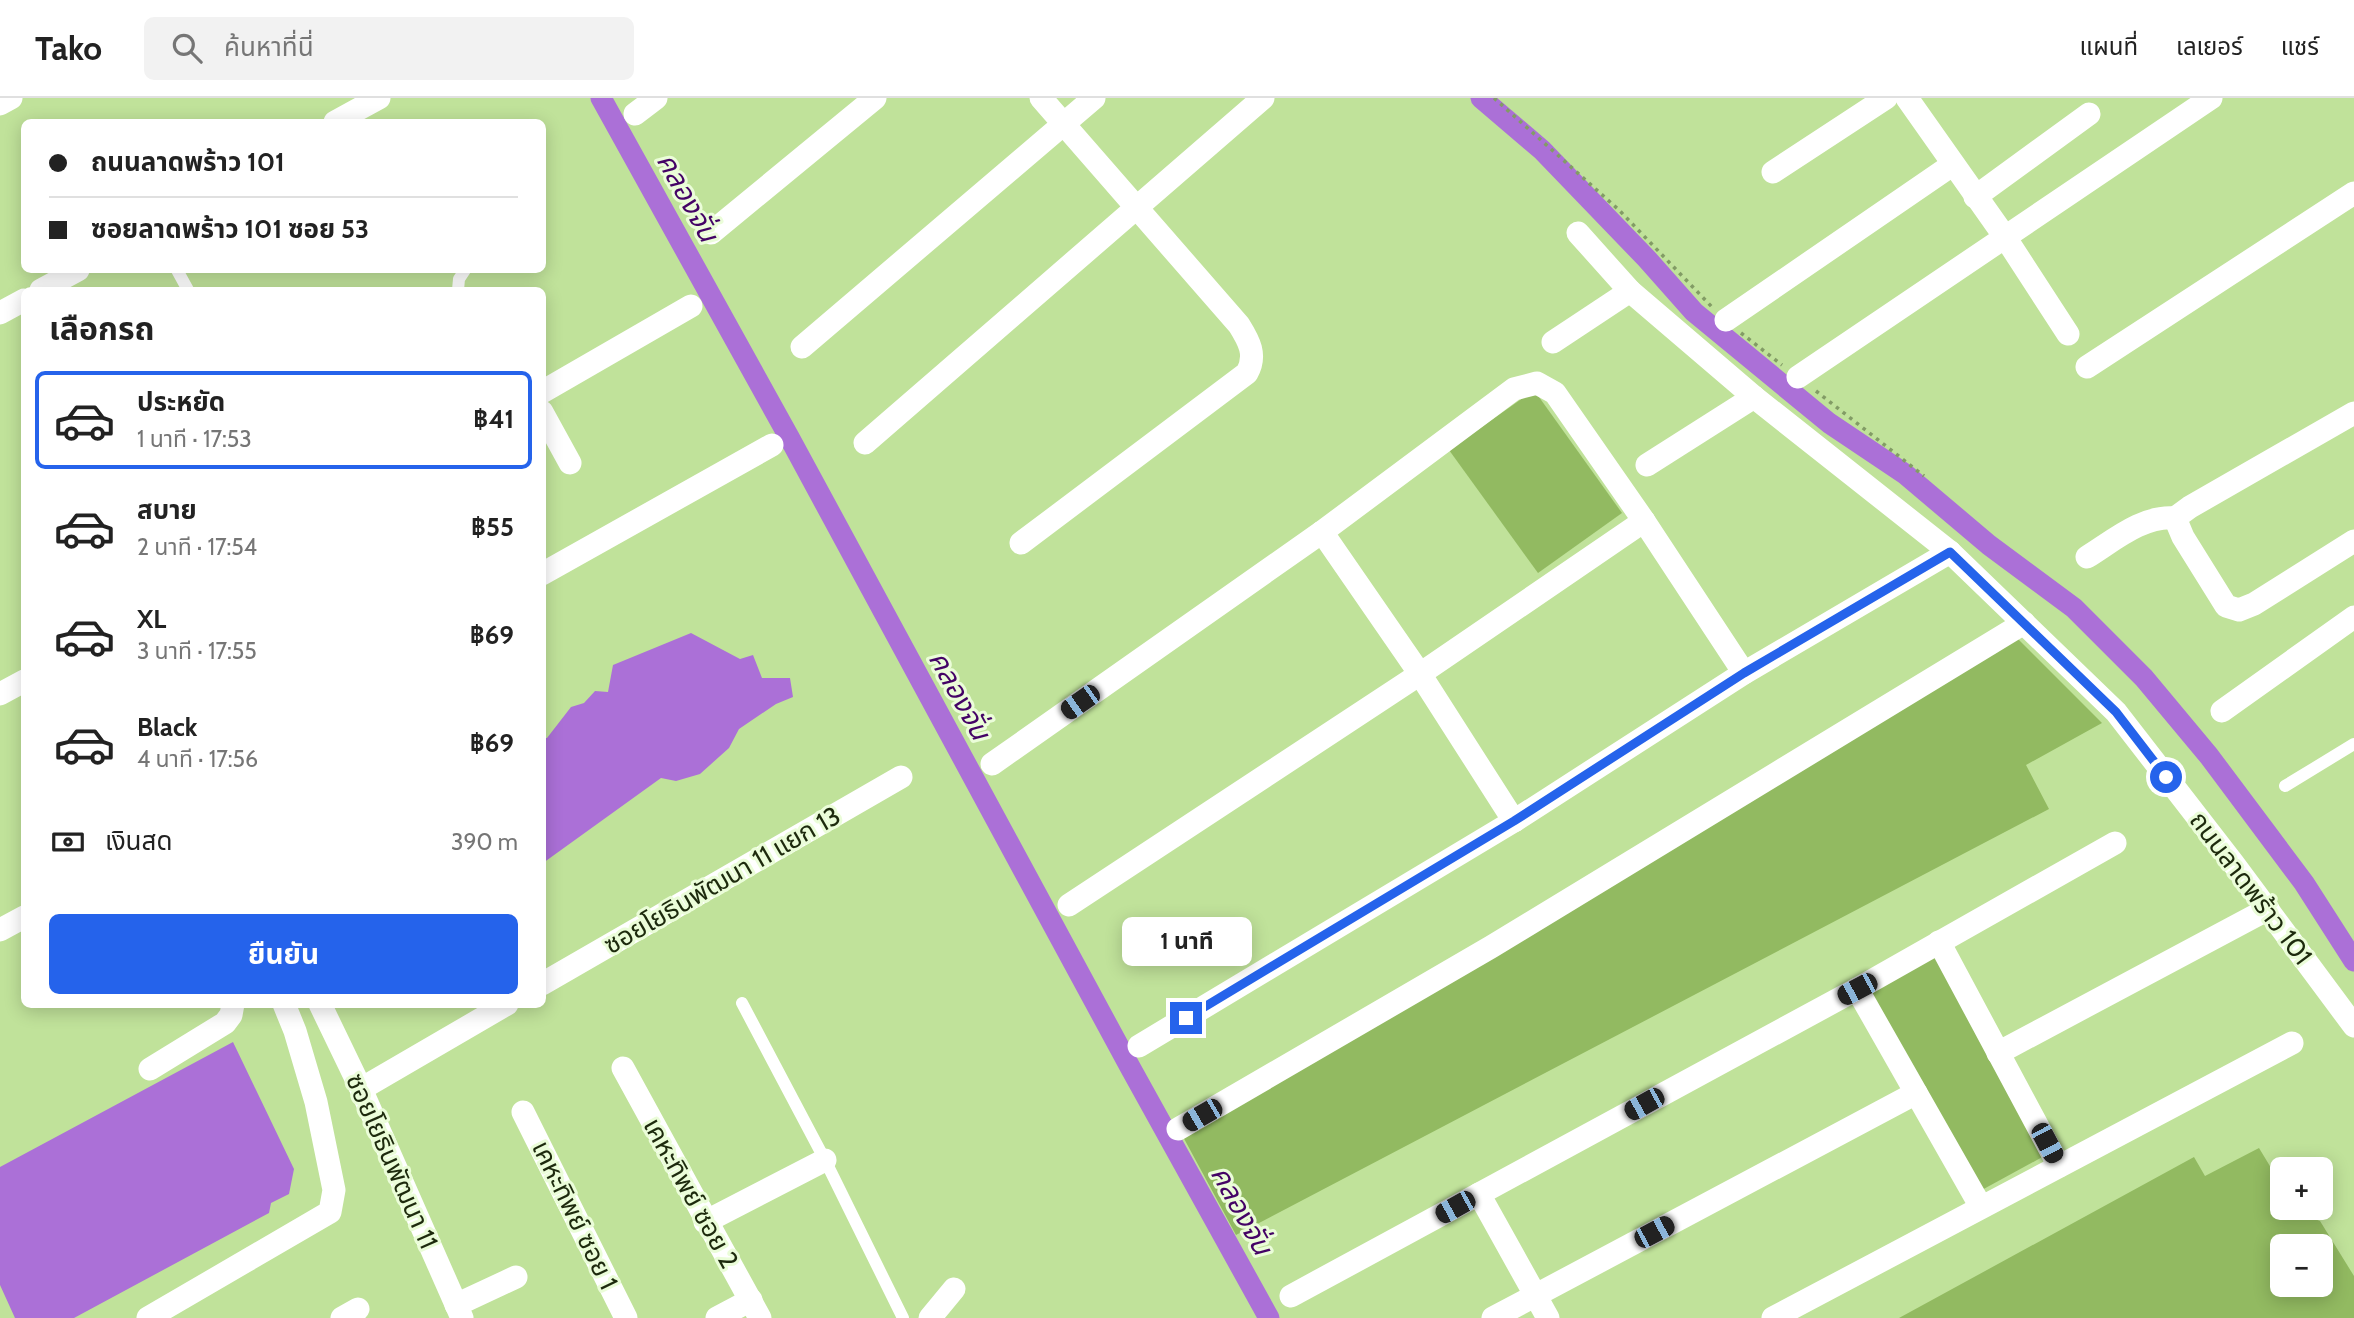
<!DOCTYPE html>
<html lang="th">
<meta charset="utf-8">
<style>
:root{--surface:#fff;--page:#f2f2f2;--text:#222;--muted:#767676;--line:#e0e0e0;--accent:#2563eb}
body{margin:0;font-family:Cabin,"Noto Sans Thai",sans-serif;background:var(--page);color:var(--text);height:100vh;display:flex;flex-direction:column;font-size:26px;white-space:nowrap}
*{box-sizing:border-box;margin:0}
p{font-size:23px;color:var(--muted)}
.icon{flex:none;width:38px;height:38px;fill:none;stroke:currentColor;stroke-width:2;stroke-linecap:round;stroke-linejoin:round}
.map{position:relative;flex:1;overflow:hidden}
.details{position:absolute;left:21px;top:189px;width:525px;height:721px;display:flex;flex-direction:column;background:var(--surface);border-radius:10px;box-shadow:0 4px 18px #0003}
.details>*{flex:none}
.guide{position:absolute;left:21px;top:21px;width:525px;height:154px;border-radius:10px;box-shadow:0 4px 18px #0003;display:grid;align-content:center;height:154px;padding:0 28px;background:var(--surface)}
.fabs{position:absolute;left:2270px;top:1059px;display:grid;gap:14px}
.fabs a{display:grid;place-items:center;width:63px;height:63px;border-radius:10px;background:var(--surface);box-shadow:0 4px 18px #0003;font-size:35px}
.end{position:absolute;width:32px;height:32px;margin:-16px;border:9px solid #2563eb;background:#fff;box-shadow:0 0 0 4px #fff}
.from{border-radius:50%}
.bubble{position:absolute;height:49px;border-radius:10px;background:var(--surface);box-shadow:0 4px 18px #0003;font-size:23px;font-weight:700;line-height:49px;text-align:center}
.car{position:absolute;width:21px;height:42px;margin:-21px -10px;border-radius:9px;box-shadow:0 0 5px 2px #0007;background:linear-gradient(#222 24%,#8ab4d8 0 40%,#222 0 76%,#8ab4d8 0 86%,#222 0)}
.guide b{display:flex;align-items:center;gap:24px;height:66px;font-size:26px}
.guide b+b{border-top:2px solid var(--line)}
.guide i{width:18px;height:18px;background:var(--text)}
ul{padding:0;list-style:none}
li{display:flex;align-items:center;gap:21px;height:98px;margin:0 14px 10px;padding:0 14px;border:4px solid transparent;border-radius:10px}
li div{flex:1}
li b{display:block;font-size:26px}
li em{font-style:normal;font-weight:700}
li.on{border-color:var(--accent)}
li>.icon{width:63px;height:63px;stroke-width:1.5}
h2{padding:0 28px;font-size:32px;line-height:84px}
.pay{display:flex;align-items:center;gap:18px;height:77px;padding:0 28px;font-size:26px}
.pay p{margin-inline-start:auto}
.primary-button{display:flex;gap:14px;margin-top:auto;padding:14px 28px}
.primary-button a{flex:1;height:80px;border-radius:10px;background:var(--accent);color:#fff;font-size:28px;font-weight:700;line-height:80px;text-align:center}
header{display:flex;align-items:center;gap:42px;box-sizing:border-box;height:98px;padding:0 35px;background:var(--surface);border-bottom:2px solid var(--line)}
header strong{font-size:33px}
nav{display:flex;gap:38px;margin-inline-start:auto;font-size:24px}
.search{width:490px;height:63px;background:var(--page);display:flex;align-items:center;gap:18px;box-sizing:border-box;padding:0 24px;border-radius:10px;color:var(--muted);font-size:26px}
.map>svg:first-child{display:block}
.green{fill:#92ba61;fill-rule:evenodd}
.water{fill:#ab70d7}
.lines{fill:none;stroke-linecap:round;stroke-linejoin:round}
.canal{stroke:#ab70d7;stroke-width:21}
.path{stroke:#829c65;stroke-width:3.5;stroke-dasharray:3.5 5;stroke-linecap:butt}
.lane{stroke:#fff;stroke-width:12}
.street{stroke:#fff;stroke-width:23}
.route{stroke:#2563eb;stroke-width:9}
.labels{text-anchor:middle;stroke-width:6;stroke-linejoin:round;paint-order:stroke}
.street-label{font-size:26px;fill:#1d2a0d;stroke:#ebfdd9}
.water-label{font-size:28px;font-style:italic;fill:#440366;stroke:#ebfdd9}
</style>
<header>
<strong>Tako</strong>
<div class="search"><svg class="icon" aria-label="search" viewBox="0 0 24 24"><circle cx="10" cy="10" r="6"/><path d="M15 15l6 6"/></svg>ค้นหาที่นี่</div>
<nav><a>แผนที่</a><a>เลเยอร์</a><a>แชร์</a></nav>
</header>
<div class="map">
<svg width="2354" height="1220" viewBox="0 0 2354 1220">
<rect width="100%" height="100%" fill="#c0e29a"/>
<g class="green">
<path d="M1534,292L1622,415L1538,475L1449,352Z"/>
<path d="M2014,537L2102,625L2026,667L2049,711L1236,1137L1181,1035Z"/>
<path d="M1934,855L2046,1057L1980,1093L1869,892Z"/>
<path d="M2259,1050L2282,1088V1110H2295L2299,1115L2320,1123L2354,1178V1220H1899L2194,1059L2205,1078ZM2320,1148V1186H2282V1148Z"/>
</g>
<g class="water">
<path d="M691,535L740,561L753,557L762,580H790L793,599L776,606L739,631L729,650L700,676L676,683L661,680L543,765V640H547L571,609L584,605L595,593L608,594L613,567Z"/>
<path d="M233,944L294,1071L289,1096L271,1105L269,1115L74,1220H15L0,1187V1069Z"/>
</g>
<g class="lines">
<g class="canal">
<path d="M601,0L789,339L1130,969L1269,1220"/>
<path d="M1481,0L1542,52L1647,161L1694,214L1829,325L1905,376L1989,447L2074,510L2144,580L2209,658L2304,785L2354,863"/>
</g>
<g class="path">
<path d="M1494,0L1619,112L1712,209"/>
<path d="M1741,235L1782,267"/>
<path d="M1816,293L1924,378"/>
</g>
<g class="lane">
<path d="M177,172L188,192"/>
<path d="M458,192L459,181L465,172"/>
<path d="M2285,688L2354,646"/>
<path d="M742,905L825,1062L903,1220"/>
</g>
<g class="street">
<path d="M1907,0L2005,139L2068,236"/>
<path d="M0,6L11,0"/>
<path d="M635,16L656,0"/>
<path d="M335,24L379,0"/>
<path d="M1773,74L1886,0"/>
<path d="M1975,99L2089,16"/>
<path d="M711,135L875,0"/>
<path d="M1578,135L1630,193L1754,299L1950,454L2116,614L2233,765L2354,928"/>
<path d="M41,192L78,172"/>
<path d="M0,215L24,202"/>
<path d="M1726,222L1952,67"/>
<path d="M1553,244L1630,193"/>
<path d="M802,249L1094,0"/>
<path d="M2087,269L2354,95"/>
<path d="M1798,279L2211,0"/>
<path d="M542,294L691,208"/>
<path d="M542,314L570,365"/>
<path d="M865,345L1263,0"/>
<path d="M1647,367L1754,299"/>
<path d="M2175,420L2183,439L2226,508L2239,512L2254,506L2354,443"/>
<path d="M2175,420L2190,409L2354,315"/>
<path d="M1322,434L1420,576L1514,723"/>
<path d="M1021,445L1247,275C1257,257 1249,243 1239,227L1041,0"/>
<path d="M2087,459C2113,443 2143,417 2175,420"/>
<path d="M542,476L772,347"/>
<path d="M0,596L24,583"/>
<path d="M2222,613L2354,519"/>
<path d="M992,666L1322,434L1514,291L1537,285L1555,295L1644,423L1744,575"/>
<path d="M1069,807L1420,576L1644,423"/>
<path d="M0,832L24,819"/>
<path d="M1939,844L2059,1068"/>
<path d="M542,886L901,679"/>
<path d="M1857,891L1981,1109"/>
<path d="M320,906L361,991L462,1220"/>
<path d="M1139,948L1514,723L1744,575L1950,454"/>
<path d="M1998,955L2268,811"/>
<path d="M623,970L760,1220"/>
<path d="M150,971L225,925L231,917L233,906"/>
<path d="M361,991L507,906"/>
<path d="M523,1014L626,1220"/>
<path d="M1178,1031L1491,849L2024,525"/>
<path d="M1479,1096L1548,1220"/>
<path d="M705,1124L825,1062"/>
<path d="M1291,1198L1857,891L2115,745"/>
<path d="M456,1207L516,1179"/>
<path d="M148,1220L330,1114L334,1092L316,1004L295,933L284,906"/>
<path d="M342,1220L358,1211"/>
<path d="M717,1220L751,1202"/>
<path d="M930,1220L954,1191"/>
<path d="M1493,1220L1916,995"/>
<path d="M1773,1220L2292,945"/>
</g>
</g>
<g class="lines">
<path class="route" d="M1186,920L1514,723L1744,575L1950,454L2116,614L2166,679"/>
</g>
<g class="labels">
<g class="street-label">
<text transform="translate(722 782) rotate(-30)" y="9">ซอยโยธินพัฒนา 11 แยก 13</text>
<text transform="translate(2251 790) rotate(53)" y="9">ถนนลาดพร้าว 101</text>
<text transform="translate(392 1063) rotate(66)" y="9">ซอยโยธินพัฒนา 11</text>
<text transform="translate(691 1095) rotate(61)" y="9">เคหะทิพย์ ซอย 2</text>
<text transform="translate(575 1117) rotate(64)" y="9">เคหะทิพย์ ซอย 1</text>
</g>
<g class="water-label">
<text transform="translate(688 99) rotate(61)" y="10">คลองจั่น</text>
<text transform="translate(960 597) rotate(61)" y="10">คลองจั่น</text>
<text transform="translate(1242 1112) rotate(61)" y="10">คลองจั่น</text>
</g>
</g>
</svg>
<div class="fabs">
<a>+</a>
<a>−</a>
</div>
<i class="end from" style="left:2166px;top:679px"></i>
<i class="end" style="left:1186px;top:920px"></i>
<div class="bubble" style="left:1122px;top:819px;width:130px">1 นาที</div>
<i class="car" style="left:1080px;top:604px;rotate:235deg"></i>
<i class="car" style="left:1857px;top:891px;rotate:242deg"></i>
<i class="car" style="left:1644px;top:1006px;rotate:241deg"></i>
<i class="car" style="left:1202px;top:1017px;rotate:240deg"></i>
<i class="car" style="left:2047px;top:1045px;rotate:152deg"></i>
<i class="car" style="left:1455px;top:1109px;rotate:241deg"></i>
<i class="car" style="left:1654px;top:1134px;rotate:62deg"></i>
<div class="guide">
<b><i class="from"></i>ถนนลาดพร้าว 101</b>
<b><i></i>ซอยลาดพร้าว 101 ซอย 53</b>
</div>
<section class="details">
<h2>เลือกรถ</h2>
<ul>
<li class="on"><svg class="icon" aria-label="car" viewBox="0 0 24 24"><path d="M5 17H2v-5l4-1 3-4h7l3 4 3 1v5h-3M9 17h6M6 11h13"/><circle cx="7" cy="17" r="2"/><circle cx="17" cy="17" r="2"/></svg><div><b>ประหยัด</b><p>1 นาที · 17:53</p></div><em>฿41</em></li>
<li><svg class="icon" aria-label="car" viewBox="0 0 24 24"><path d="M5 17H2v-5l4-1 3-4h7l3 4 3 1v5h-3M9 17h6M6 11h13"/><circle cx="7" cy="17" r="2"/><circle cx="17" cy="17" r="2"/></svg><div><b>สบาย</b><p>2 นาที · 17:54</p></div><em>฿55</em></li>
<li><svg class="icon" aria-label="car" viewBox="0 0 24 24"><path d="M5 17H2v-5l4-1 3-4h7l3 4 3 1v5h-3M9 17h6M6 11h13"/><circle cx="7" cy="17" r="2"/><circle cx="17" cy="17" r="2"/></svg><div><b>XL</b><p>3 นาที · 17:55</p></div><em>฿69</em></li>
<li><svg class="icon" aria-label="car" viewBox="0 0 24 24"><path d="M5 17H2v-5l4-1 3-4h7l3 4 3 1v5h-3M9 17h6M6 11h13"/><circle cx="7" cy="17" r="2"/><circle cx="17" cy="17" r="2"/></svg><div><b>Black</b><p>4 นาที · 17:56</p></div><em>฿69</em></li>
</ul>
<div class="pay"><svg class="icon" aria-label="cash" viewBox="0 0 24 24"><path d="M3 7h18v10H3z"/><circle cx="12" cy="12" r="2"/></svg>เงินสด<p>390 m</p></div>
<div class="primary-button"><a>ยืนยัน</a></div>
</section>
</div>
